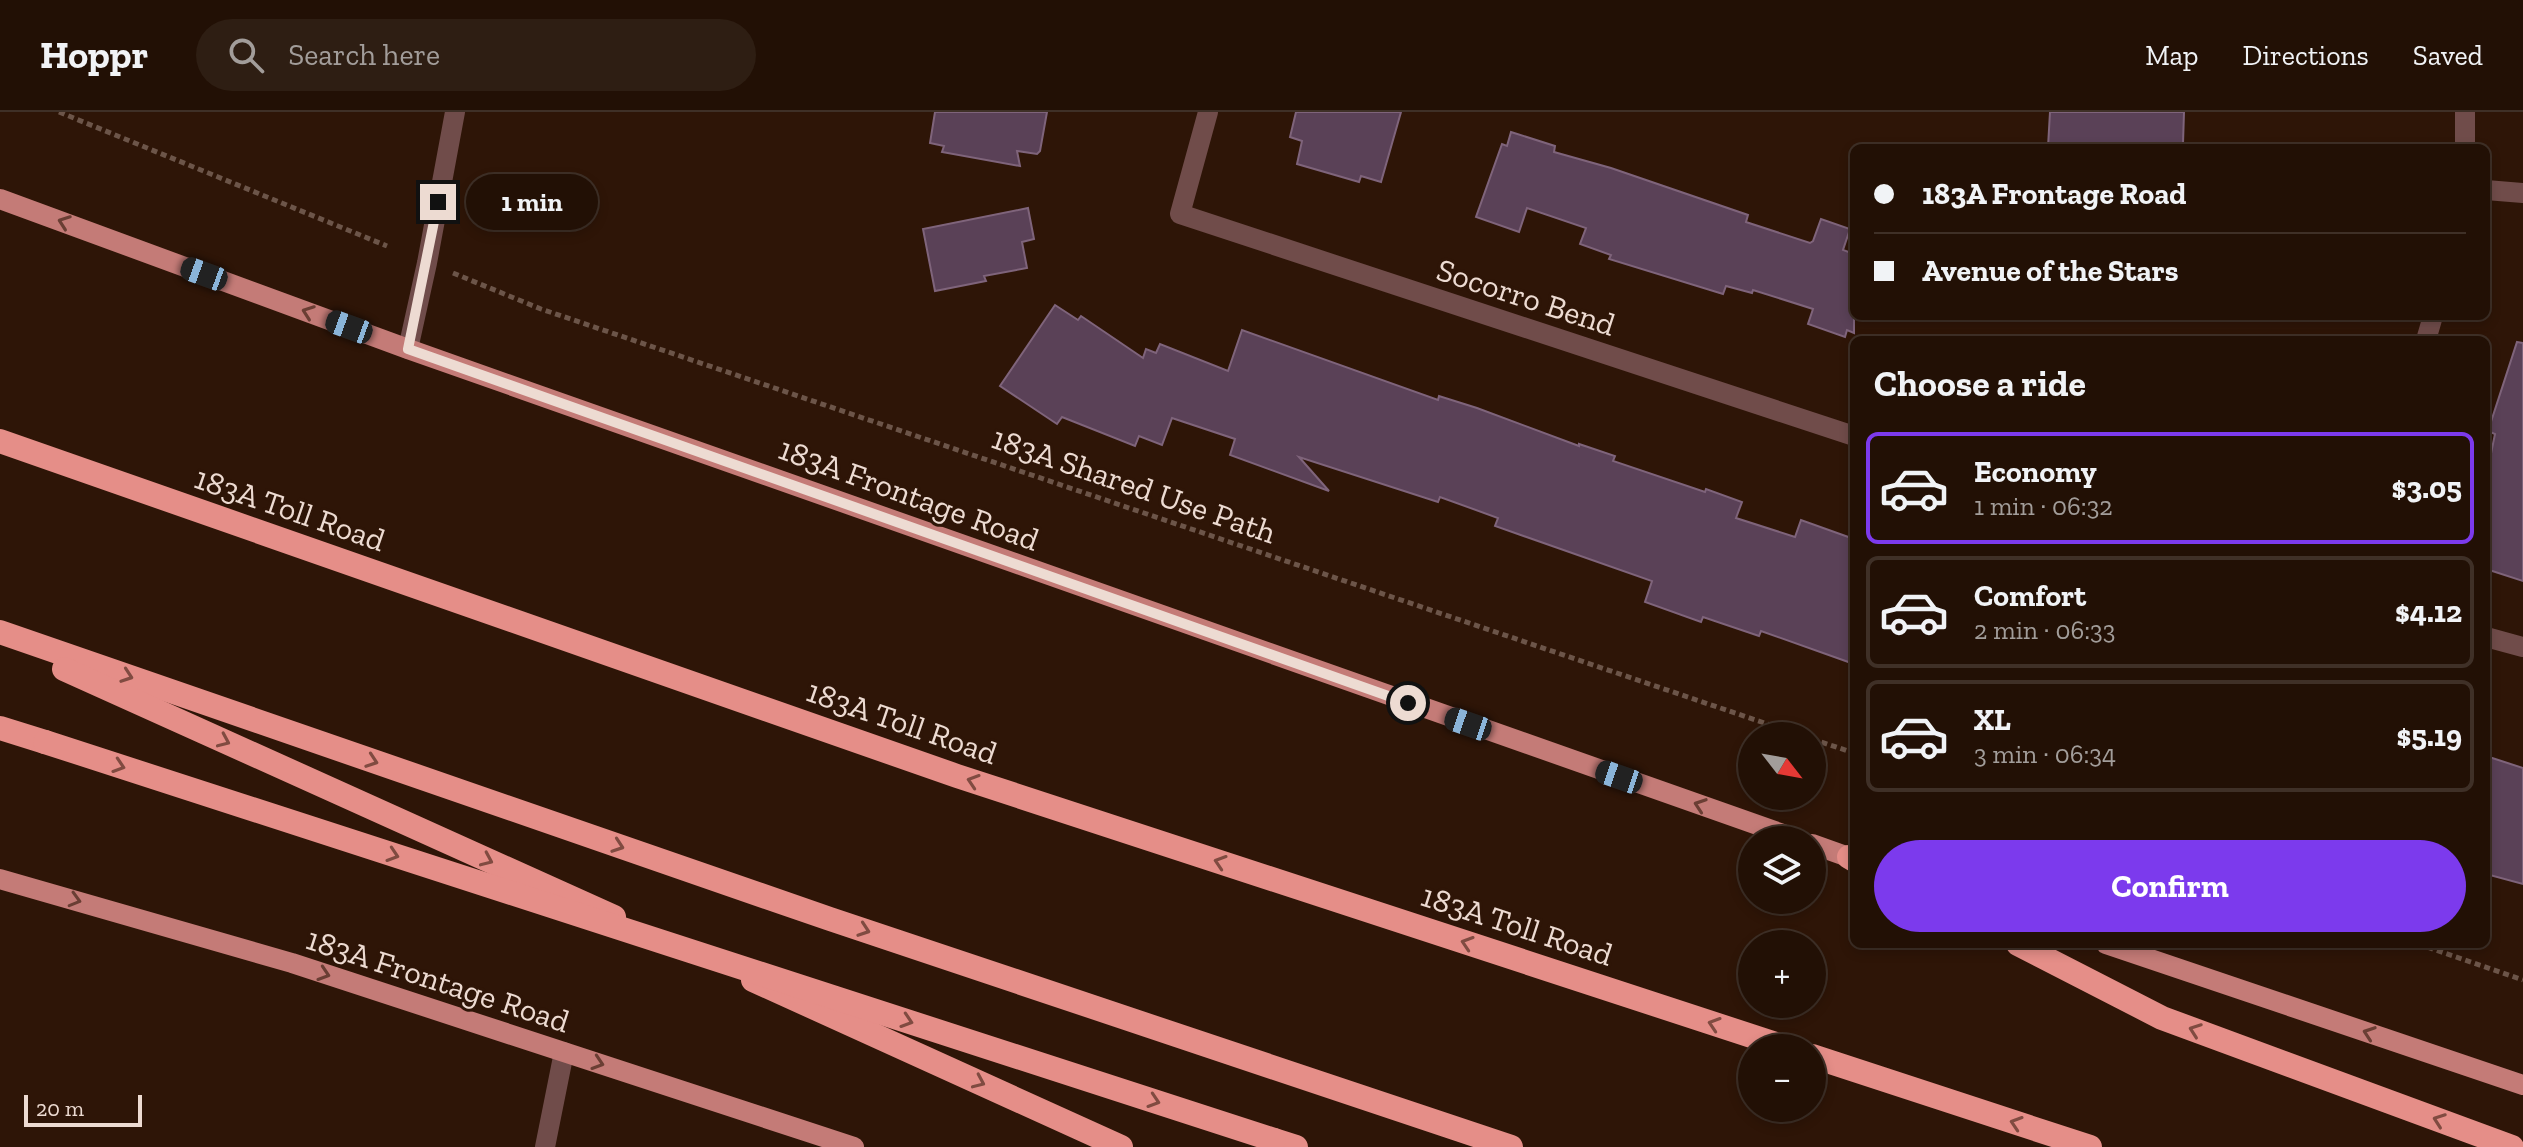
<!DOCTYPE html>
<meta charset="utf-8">
<style>
:root{--surface:#221005;--page:#2e1e13;--text:#f1f3f6;--muted:#a29d9a;--line:#3f3027;--accent:#7c3aed}
body{margin:0;font-family:"Zilla Slab",serif;background:var(--page);color:var(--text);height:100vh;display:flex;flex-direction:column;font-size:30px;white-space:nowrap}
*{box-sizing:border-box;margin:0}
p{font-size:26px;color:var(--muted)}
.icon{flex:none;width:44px;height:44px;fill:none;stroke:currentColor;stroke-width:2;stroke-linecap:round;stroke-linejoin:round}
.map{position:relative;flex:1;overflow:hidden}
.side{position:absolute;left:1850px;top:224px;width:640px;height:612px;display:flex;flex-direction:column;background:var(--surface);border-radius:12px;box-shadow:0 4px 12px #0003,0 0 0 2px var(--line)}
.side>*{flex:none}
.banner{position:absolute;left:1850px;top:32px;width:640px;height:176px;border-radius:12px;box-shadow:0 4px 12px #0003,0 0 0 2px var(--line);display:grid;align-content:center;height:176px;padding:0 24px;background:var(--surface)}
.needle{width:52px;rotate:121deg}
.controls{position:absolute;left:1738px;top:610px;display:grid;gap:16px}
.controls a{display:grid;place-items:center;width:88px;height:88px;border-radius:50%;background:var(--surface);box-shadow:0 4px 12px #0003,0 0 0 2px var(--line);font-size:40px}
.scale{position:absolute;left:24px;bottom:20px;width:118px;box-sizing:border-box;padding-left:8px;border:4px solid #eddbd2;border-top:0;font-size:22px;line-height:28px;white-space:nowrap;color:#eddbd2;-webkit-text-stroke:6px #2e1507;paint-order:stroke}
.end{position:absolute;width:36px;height:36px;margin:-18px;border:10px solid #eddbd2;background:#111;box-shadow:0 0 0 4px #111}
.from{border-radius:50%}
.bubble{position:absolute;height:56px;border-radius:28px;background:var(--surface);box-shadow:0 4px 12px #0003,0 0 0 2px var(--line);font-size:26px;font-weight:700;line-height:56px;text-align:center}
.car{position:absolute;width:24px;height:48px;margin:-24px -12px;border-radius:10px;box-shadow:0 0 6px 2px #0007;background:linear-gradient(#222 24%,#8ab4d8 0 40%,#222 0 76%,#8ab4d8 0 86%,#222 0)}
.banner b{display:flex;align-items:center;gap:28px;height:76px;font-size:30px}
.banner b+b{border-top:2px solid var(--line)}
.banner i{width:20px;height:20px;background:var(--text)}
ul{padding:0;list-style:none}
li{display:flex;align-items:center;gap:24px;height:112px;margin:0 16px 12px;padding:0 8px;border:4px solid var(--line);border-radius:12px}
li div{flex:1}
li b{display:block;font-size:30px}
li em{font-style:normal;font-weight:700}
li.selected{border-color:var(--accent)}
li>.icon{width:72px;height:72px;stroke-width:1.5}
h2{padding:0 24px;font-size:36px;line-height:96px}
.action{display:flex;gap:16px;margin-top:auto;padding:16px 24px}
.action a{flex:1;height:92px;border-radius:48px;background:var(--accent);color:#fff;font-size:32px;font-weight:700;line-height:92px;text-align:center}
header{display:flex;align-items:center;gap:48px;box-sizing:border-box;height:112px;padding:0 40px;background:var(--surface);border-bottom:2px solid var(--line)}
header strong{font-size:38px}
nav{display:flex;gap:44px;margin-inline-start:auto;font-size:28px}
.search{width:560px;height:72px;background:var(--page);display:flex;align-items:center;gap:20px;box-sizing:border-box;padding:0 28px;border-radius:44px;color:var(--muted);font-size:30px}
.map>svg:first-child{display:block}
.building{fill:#5a4157;stroke:#7f647b;stroke-width:2}
.lines{fill:none;stroke-linecap:round;stroke-linejoin:round}
.path{stroke:#6c5549;stroke-width:5;stroke-dasharray:6 4;stroke-linecap:butt}
.minor{stroke:#704c4a;stroke-width:20}
.major{stroke:#c47b77;stroke-width:20}
.highway{stroke:#e58e88;stroke-width:24}
.highway-bridge{stroke:#e58e88;stroke-width:24}
.oneway{stroke:#6a3e34}
.oneway2{stroke:#804b41}
.route{stroke:#eddbd2;stroke-width:10}
.labels{text-anchor:middle;stroke-width:6;stroke-linejoin:round;paint-order:stroke}
.street-label{font-size:32px;fill:#eddbd2;stroke:#2e1507}
</style>
<header>
<strong>Hoppr</strong>
<div class="search"><svg class="icon" aria-label="search" viewBox="0 0 24 24"><circle cx="10" cy="10" r="6"/><path d="M15 15l6 6"/></svg>Search here</div>
<nav><a>Map</a><a>Directions</a><a>Saved</a></nav>
</header>
<div class="map">
<svg width="2523" height="1035" viewBox="0 0 2523 1035">
<rect width="100%" height="100%" fill="#2e1507"/>
<g class="building">
<path d="M935,0H1047L1040,39L1037,42L1017,39L1020,54L942,40L944,34L930,31Z"/>
<path d="M1296,0H1401L1381,70L1361,64L1359,70L1297,52L1302,29L1290,25Z"/>
<path d="M2050,0H2184L2183,32L2140,31L2139,35H2048Z"/>
<path d="M1511,20L1555,34L1554,40L1611,56L1748,103L1746,110L1810,131L1813,129L1821,107L1850,117L1843,138L1854,142V221L1847,218L1845,225L1808,212L1813,197L1753,178L1752,181L1726,174L1723,182L1609,147L1611,143L1580,132L1586,116L1527,96L1519,120L1476,105L1502,32L1507,34Z"/>
<path d="M1028,96L1034,127L1022,130L1027,156L984,164L986,169L935,179L923,117Z"/>
<path d="M1055,193L1078,208L1081,204L1143,246L1146,237L1156,241L1160,232L1228,259L1242,218L1438,288L1439,284L1477,296L1579,334V332L1615,344L1613,349L1705,380L1706,377L1742,390L1736,406L1795,425L1801,408L1854,427V552L1761,519L1759,524L1703,505L1701,510L1645,490L1652,469L1495,414L1498,406L1440,385L1438,390L1299,345L1329,379L1230,343L1235,327L1172,306L1162,333L1139,324L1135,334L1062,305L1057,312L1000,274Z"/>
<path d="M2517,230L2523,231V469L2486,457V366L2495,322L2488,319Z"/>
<path d="M2486,644L2523,656V772L2486,762Z"/>
</g>
<g class="lines">
<g class="path">
<path d="M59,0L387,134"/>
<path d="M453,161L541,197L1803,624"/>
<path d="M1812,627L1854,641"/>
<path d="M2418,832L2523,868"/>
</g>
<g class="minor">
<path d="M1208,0L1180,102L1854,324"/>
<path d="M2465,0V36"/>
<path d="M2486,78L2523,81"/>
<path d="M2426,228L2433,204"/>
<path d="M408,237L427,151L455,0"/>
<path d="M2486,525L2523,535"/>
<path d="M545,1035L564,940"/>
</g>
<g class="major">
<path d="M0,87L408,237L1800,728"/>
<path d="M1812,732L1854,747"/>
<path d="M0,767L292,851L854,1035"/>
<path d="M2106,832L2523,973"/>
</g>
<g class="highway">
<path d="M0,329L957,664L1788,936"/>
<path d="M0,520L830,807L1511,1035"/>
<path d="M64,557L614,805"/>
<path d="M0,616L45,630"/>
<path d="M1849,745L1854,748"/>
<path d="M2018,832L2162,906L2512,1035"/>
<path d="M753,868L1121,1035"/>
<path d="M1812,944L2090,1035"/>
<path d="M1274,1028L1296,1035"/>
</g>
<path class="highway-bridge" d="M45,630L1274,1028"/>
</g>
<defs><path id="oneway-chevron" d="M-2-3.5L2.5 0L-2 3.5" fill="none" stroke-width="1.6" stroke-linecap="round" stroke-linejoin="round" transform="scale(2)"/></defs>
<g class="oneway">
<use href="#oneway-chevron" transform="translate(64 110) rotate(-160)"/>
<use href="#oneway-chevron" transform="translate(308 200) rotate(-160)"/>
<use href="#oneway-chevron" transform="translate(1700 693) rotate(-161)"/>
<use href="#oneway-chevron" transform="translate(75 788) rotate(16)"/>
<use href="#oneway-chevron" transform="translate(324 862) rotate(18)"/>
<use href="#oneway-chevron" transform="translate(2369 921) rotate(-161)"/>
<use href="#oneway-chevron" transform="translate(598 951) rotate(18)"/>
</g>
<g class="oneway2">
<use href="#oneway-chevron" transform="translate(127 564) rotate(19)"/>
<use href="#oneway-chevron" transform="translate(224 629) rotate(24)"/>
<use href="#oneway-chevron" transform="translate(372 649) rotate(19)"/>
<use href="#oneway-chevron" transform="translate(119 654) rotate(18)"/>
<use href="#oneway-chevron" transform="translate(973 669) rotate(-162)"/>
<use href="#oneway-chevron" transform="translate(618 734) rotate(19)"/>
<use href="#oneway-chevron" transform="translate(393 743) rotate(18)"/>
<use href="#oneway-chevron" transform="translate(487 748) rotate(24)"/>
<use href="#oneway-chevron" transform="translate(1220 750) rotate(-162)"/>
<use href="#oneway-chevron" transform="translate(864 818) rotate(19)"/>
<use href="#oneway-chevron" transform="translate(1467 831) rotate(-162)"/>
<use href="#oneway-chevron" transform="translate(907 909) rotate(18)"/>
<use href="#oneway-chevron" transform="translate(1714 912) rotate(-162)"/>
<use href="#oneway-chevron" transform="translate(2195 918) rotate(-160)"/>
<use href="#oneway-chevron" transform="translate(979 970) rotate(24)"/>
<use href="#oneway-chevron" transform="translate(1154 989) rotate(18)"/>
<use href="#oneway-chevron" transform="translate(2439 1008) rotate(-160)"/>
<use href="#oneway-chevron" transform="translate(2016 1011) rotate(-162)"/>
</g>
<g class="lines">
<path class="route" d="M438,90L408,237L1408,591"/>
</g>
<g class="labels">
<g class="street-label">
<text transform="translate(1526 185) rotate(18)" y="11">Socorro Bend</text>
<text transform="translate(1134 373) rotate(19)" y="11">183A Shared Use Path</text>
<text transform="translate(909 382) rotate(20)" y="11">183A Frontage Road</text>
<text transform="translate(290 397) rotate(19)" y="11">183A Toll Road</text>
<text transform="translate(902 610) rotate(19)" y="11">183A Toll Road</text>
<text transform="translate(1517 813) rotate(18)" y="11">183A Toll Road</text>
<text transform="translate(438 868) rotate(18)" y="11">183A Frontage Road</text>
</g>
</g>
</svg>
<div class="controls">
<a><svg class="needle" viewBox="-14 -14 28 28"><path d="M0-13l5 13h-10z" fill="#e53935"/><path d="M0 13l5-13h-10z" fill="#a29d9a"/></svg></a>
<a><svg class="icon" aria-label="layers" viewBox="0 0 24 24"><path d="M12 4l9 5-9 5-9-5zM3 14l9 5 9-5"/></svg></a>
<a>+</a>
<a>−</a>
</div>
<div class="scale">20 m</div>
<i class="end from" style="left:1408px;top:591px"></i>
<i class="end" style="left:438px;top:90px"></i>
<div class="bubble" style="left:466px;top:62px;width:132px">1 min</div>
<i class="car" style="left:204px;top:162px;rotate:290deg"></i>
<i class="car" style="left:349px;top:215px;rotate:290deg"></i>
<i class="car" style="left:1468px;top:612px;rotate:289deg"></i>
<i class="car" style="left:1619px;top:665px;rotate:289deg"></i>
<div class="banner">
<b><i class="from"></i>183A Frontage Road</b>
<b><i></i>Avenue of the Stars</b>
</div>
<section class="side">
<h2>Choose a ride</h2>
<ul>
<li class="selected"><svg class="icon" aria-label="car" viewBox="0 0 24 24"><path d="M5 17H2v-5l4-1 3-4h7l3 4 3 1v5h-3M9 17h6M6 11h13"/><circle cx="7" cy="17" r="2"/><circle cx="17" cy="17" r="2"/></svg><div><b>Economy</b><p>1 min · 06:32</p></div><em>$3.05</em></li>
<li><svg class="icon" aria-label="car" viewBox="0 0 24 24"><path d="M5 17H2v-5l4-1 3-4h7l3 4 3 1v5h-3M9 17h6M6 11h13"/><circle cx="7" cy="17" r="2"/><circle cx="17" cy="17" r="2"/></svg><div><b>Comfort</b><p>2 min · 06:33</p></div><em>$4.12</em></li>
<li><svg class="icon" aria-label="car" viewBox="0 0 24 24"><path d="M5 17H2v-5l4-1 3-4h7l3 4 3 1v5h-3M9 17h6M6 11h13"/><circle cx="7" cy="17" r="2"/><circle cx="17" cy="17" r="2"/></svg><div><b>XL</b><p>3 min · 06:34</p></div><em>$5.19</em></li>
</ul>
<div class="action"><a>Confirm</a></div>
</section>
</div>
